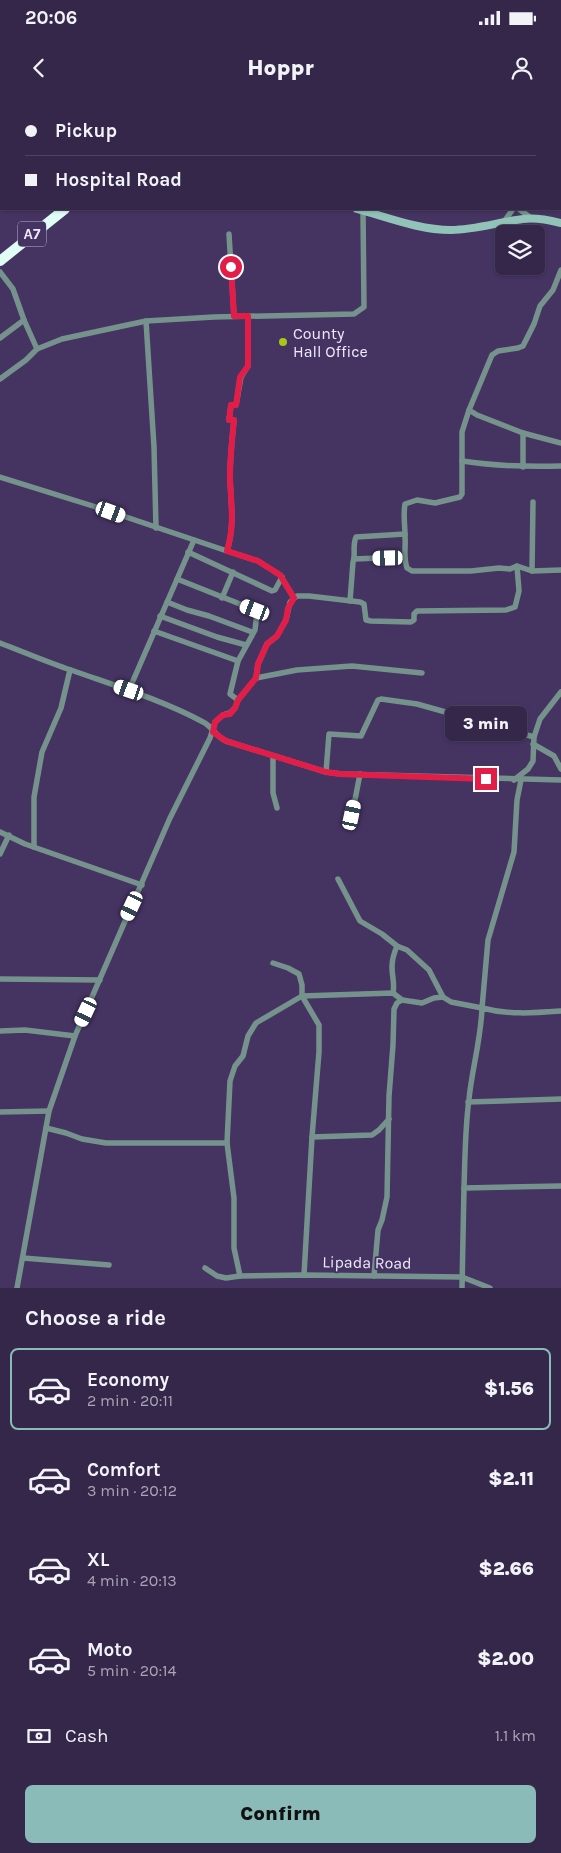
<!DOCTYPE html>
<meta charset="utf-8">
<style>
:root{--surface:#34274a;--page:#3f3354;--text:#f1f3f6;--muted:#a9a5b5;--line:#4e4462;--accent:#8bbbb9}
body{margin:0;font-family:Karla,sans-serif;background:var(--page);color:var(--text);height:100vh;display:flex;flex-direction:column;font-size:19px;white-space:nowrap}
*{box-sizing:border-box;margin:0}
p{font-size:16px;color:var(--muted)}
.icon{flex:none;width:28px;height:28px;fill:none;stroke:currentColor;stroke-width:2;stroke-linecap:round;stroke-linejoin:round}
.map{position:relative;height:1188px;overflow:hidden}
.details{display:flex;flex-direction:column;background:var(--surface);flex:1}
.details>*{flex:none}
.banner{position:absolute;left:0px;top:0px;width:561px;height:110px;box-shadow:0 1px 4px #0004,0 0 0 1px var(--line);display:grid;align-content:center;height:110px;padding:0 25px;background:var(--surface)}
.controls{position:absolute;left:495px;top:125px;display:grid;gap:10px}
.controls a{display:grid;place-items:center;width:50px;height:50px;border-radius:8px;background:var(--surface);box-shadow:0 1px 4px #0004,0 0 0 1px var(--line);font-size:25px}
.end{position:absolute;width:22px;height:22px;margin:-11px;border:6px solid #e11d48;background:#fff;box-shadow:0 0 0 2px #fff}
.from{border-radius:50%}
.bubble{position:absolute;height:35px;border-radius:8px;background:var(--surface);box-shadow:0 1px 4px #0004,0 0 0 1px var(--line);font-size:16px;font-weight:800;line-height:35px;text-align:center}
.car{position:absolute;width:15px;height:30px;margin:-15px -8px;border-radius:6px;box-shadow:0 0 4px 1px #0007;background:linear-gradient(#fff 24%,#345 0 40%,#fff 0 76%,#345 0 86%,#fff 0)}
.banner b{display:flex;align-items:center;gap:18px;height:48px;font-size:19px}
.banner b+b{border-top:1px solid var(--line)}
.banner i{width:12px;height:12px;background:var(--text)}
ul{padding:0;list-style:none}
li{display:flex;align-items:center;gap:15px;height:82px;margin:0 10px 8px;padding:0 15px;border:2px solid transparent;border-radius:8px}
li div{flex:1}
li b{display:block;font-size:19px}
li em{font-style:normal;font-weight:800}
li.active{border-color:var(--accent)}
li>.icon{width:45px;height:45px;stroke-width:1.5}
h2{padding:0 25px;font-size:22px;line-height:60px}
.pay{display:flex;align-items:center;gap:12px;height:55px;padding:0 25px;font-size:19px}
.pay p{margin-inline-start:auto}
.primary-button{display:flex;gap:10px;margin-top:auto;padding:10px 25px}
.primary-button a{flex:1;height:58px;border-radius:8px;background:var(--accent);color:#111;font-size:20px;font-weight:800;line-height:58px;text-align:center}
.status{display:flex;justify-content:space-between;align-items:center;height:35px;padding:0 25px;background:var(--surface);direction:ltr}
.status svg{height:14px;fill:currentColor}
header{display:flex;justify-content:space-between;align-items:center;height:65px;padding:0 25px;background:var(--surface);font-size:22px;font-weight:800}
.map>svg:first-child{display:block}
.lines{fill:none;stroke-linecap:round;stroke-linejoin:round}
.street{stroke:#75938c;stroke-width:5.5}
.secondary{stroke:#91c3b8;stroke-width:8}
.highway{stroke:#e0fdf6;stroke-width:10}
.route{stroke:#e11d48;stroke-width:6}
.poi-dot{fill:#aac718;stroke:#453462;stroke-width:2}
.labels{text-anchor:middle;stroke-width:4;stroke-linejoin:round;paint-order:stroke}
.shield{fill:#453462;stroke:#bbb3cd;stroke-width:1}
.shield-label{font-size:15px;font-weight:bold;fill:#eee9fb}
.poi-label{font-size:16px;fill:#eee9fb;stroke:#453462;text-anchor:start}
.street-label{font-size:16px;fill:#eee9fb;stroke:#453462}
</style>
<div class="status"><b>20:06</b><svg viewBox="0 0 49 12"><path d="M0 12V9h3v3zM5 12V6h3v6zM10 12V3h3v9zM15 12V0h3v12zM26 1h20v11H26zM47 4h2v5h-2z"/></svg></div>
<header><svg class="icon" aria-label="back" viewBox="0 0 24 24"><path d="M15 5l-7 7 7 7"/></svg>Hoppr<svg class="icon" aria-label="person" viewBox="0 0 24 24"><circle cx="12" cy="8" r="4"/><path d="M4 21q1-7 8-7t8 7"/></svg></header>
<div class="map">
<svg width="561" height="1188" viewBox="0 0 561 1188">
<rect width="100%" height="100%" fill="#453462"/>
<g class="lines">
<g class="street">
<path d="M82,0V1"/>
<path d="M199,0L200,1"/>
<path d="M91,1H95"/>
<path d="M146,1L147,0"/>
<path d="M235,1L236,0"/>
<path d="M409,1L419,0"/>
<path d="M506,1V0"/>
<path d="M560,11H561"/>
<path d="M0,58L1,61"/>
<path d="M0,97L1,96"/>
<path d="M519,109L531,118"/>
<path d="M503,123L513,109"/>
<path d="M229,134L234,216"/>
<path d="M561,170L553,190L540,206L534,224L523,246L518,248L498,251L492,255L469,310L477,315L523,333L561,343"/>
<path d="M0,172L13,189L24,220L37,249"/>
<path d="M146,221L154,347L156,428"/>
<path d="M0,238L24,220"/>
<path d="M0,279L26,260L37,249L62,239L146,221L214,217L354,214L364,207L363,110"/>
<path d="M469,310L462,332V394L460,397L435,403L417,400L405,404C403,415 405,424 405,436C406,447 403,457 407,468L412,471H471L499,468L510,469L517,466L532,471L561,470"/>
<path d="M523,333V367"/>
<path d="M462,361C495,366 527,367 561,366"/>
<path d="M0,377L96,407L227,451C235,425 231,405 230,378C230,359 232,339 234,320H229L231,305H236L241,277L248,266V216"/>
<path d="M227,451L258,461L280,475L294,498"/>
<path d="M188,452L272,491L275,490L282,477"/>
<path d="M354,459L404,457"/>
<path d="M532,471L533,402"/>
<path d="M177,479L255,510L257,513L255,530L238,561L230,594L238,600"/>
<path d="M222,498L233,472"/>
<path d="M350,501L353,462C356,455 352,446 356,437L405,434"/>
<path d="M167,502L187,510L209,516L252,532"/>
<path d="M160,516L217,537L246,545"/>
<path d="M154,531L238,561"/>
<path d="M0,543C24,552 47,562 71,570C116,586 162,600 203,622C213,627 215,636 226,641L326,672L341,674L561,680"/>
<path d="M256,578L297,570L352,566L422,573"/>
<path d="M129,590L194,440"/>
<path d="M534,637L540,619L561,592"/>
<path d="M533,644L554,656L561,669"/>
<path d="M273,657V693L277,708"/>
<path d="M326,672L329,634L361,636L378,600L381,599L417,604L534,637L533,661L528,669L514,680"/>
<path d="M352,715L360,674"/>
<path d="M0,732L25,744L142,785"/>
<path d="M34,747V697L42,652L61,608L70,570"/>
<path d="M0,754L9,735"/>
<path d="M338,779L360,821L382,834L397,846L407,850L429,870L443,897"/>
<path d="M273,863L288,868L299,874L302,885V896L319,925V952L312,1037L304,1175"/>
<path d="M0,879L100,880"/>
<path d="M393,893C395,884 392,877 392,867C392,860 394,853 397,846"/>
<path d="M0,931L25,930L75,936"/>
<path d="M468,1002L561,999"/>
<path d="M0,1012L49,1011"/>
<path d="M46,1028L66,1033L82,1039L106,1043H227"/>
<path d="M312,1037L372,1035L379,1030L389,1019"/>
<path d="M464,1088C465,1058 465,1029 469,999C472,969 481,939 482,908C508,915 534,913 561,911"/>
<path d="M23,1158L109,1165"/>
<path d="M205,1168L217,1176L226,1178L240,1176L304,1175L462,1177L490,1188"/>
<path d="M240,1176L234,1148V1098L227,1043L230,981L235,966L243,956L248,936L256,923L302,896L393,893L402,900"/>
<path d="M374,1176L378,1130L382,1120L387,1097L389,996L393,945L394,909L397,903L402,900L422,903L434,898L443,897L451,902L482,908L488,840L514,752L517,700L521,680"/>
<path d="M17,1188L49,1011L75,936L170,718L210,638L215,622L223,615L230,613L235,608L238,600L256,578L258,564L267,544L277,536L286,520L290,502L297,496H309L360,502L364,504L366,520L371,521L411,522L414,520V514L417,511L506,510L515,507L519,491L517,466"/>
<path d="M462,1188L464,1088L561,1086"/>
</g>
<path class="secondary" d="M357,109C387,117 419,130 451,130C475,130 499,122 523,119C536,117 549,120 561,123"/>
<g class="highway">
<path d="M214,1L215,0"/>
<path d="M0,161L65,109"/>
</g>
</g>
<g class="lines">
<path class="route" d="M231,167L234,216H248V266L240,277L236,305H231L229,320H234C232,339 230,359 230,378C231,405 235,425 227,451L258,461L280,475L294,498L288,508L286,520L277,536L267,544L258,564L256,578L238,600L235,608L230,614L223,615L215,622L213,632L226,641L326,672L340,674L486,679"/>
</g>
<circle class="poi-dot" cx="283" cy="242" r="5"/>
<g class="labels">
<rect class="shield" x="18" y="121.5" width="28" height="25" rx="4"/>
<g class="shield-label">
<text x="32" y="139">A7</text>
</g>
<g class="poi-label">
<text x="293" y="239">County<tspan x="293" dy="18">Hall Office</tspan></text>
</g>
<g class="street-label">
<text transform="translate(367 1162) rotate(1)" y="6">Lipada Road</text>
</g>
</g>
</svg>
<div class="controls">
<a><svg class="icon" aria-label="layers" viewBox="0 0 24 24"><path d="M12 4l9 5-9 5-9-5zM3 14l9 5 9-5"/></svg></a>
</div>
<i class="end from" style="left:231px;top:167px"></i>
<i class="end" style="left:486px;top:679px"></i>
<div class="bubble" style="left:445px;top:606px;width:82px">3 min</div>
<i class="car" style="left:111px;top:412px;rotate:110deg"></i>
<i class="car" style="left:388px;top:458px;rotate:269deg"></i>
<i class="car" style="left:255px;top:510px;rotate:291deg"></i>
<i class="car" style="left:129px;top:590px;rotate:289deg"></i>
<i class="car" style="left:352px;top:715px;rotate:12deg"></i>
<i class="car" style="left:132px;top:806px;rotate:205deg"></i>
<i class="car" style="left:86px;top:912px;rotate:205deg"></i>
<div class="banner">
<b><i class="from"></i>Pickup</b>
<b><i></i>Hospital Road</b>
</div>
</div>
<section class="details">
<h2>Choose a ride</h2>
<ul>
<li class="active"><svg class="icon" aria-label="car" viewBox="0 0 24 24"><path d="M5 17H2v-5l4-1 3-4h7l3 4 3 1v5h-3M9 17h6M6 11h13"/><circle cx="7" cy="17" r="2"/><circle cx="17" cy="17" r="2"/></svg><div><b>Economy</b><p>2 min · 20:11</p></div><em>$1.56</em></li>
<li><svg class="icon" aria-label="car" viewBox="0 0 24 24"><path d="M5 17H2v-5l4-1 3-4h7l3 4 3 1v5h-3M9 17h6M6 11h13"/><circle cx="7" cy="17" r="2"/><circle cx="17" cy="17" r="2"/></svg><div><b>Comfort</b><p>3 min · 20:12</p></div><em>$2.11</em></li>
<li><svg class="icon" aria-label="car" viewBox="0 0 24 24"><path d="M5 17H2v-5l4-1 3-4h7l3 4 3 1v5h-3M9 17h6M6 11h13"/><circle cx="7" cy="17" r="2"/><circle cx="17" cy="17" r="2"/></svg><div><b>XL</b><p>4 min · 20:13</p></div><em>$2.66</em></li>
<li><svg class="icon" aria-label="car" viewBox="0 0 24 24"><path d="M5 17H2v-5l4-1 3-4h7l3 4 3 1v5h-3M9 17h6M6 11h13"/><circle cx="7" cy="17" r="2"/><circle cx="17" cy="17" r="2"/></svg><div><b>Moto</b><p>5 min · 20:14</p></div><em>$2.00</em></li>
</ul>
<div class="pay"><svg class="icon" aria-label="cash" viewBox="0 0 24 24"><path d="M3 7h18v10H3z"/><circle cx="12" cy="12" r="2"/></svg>Cash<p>1.1 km</p></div>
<div class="primary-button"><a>Confirm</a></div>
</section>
